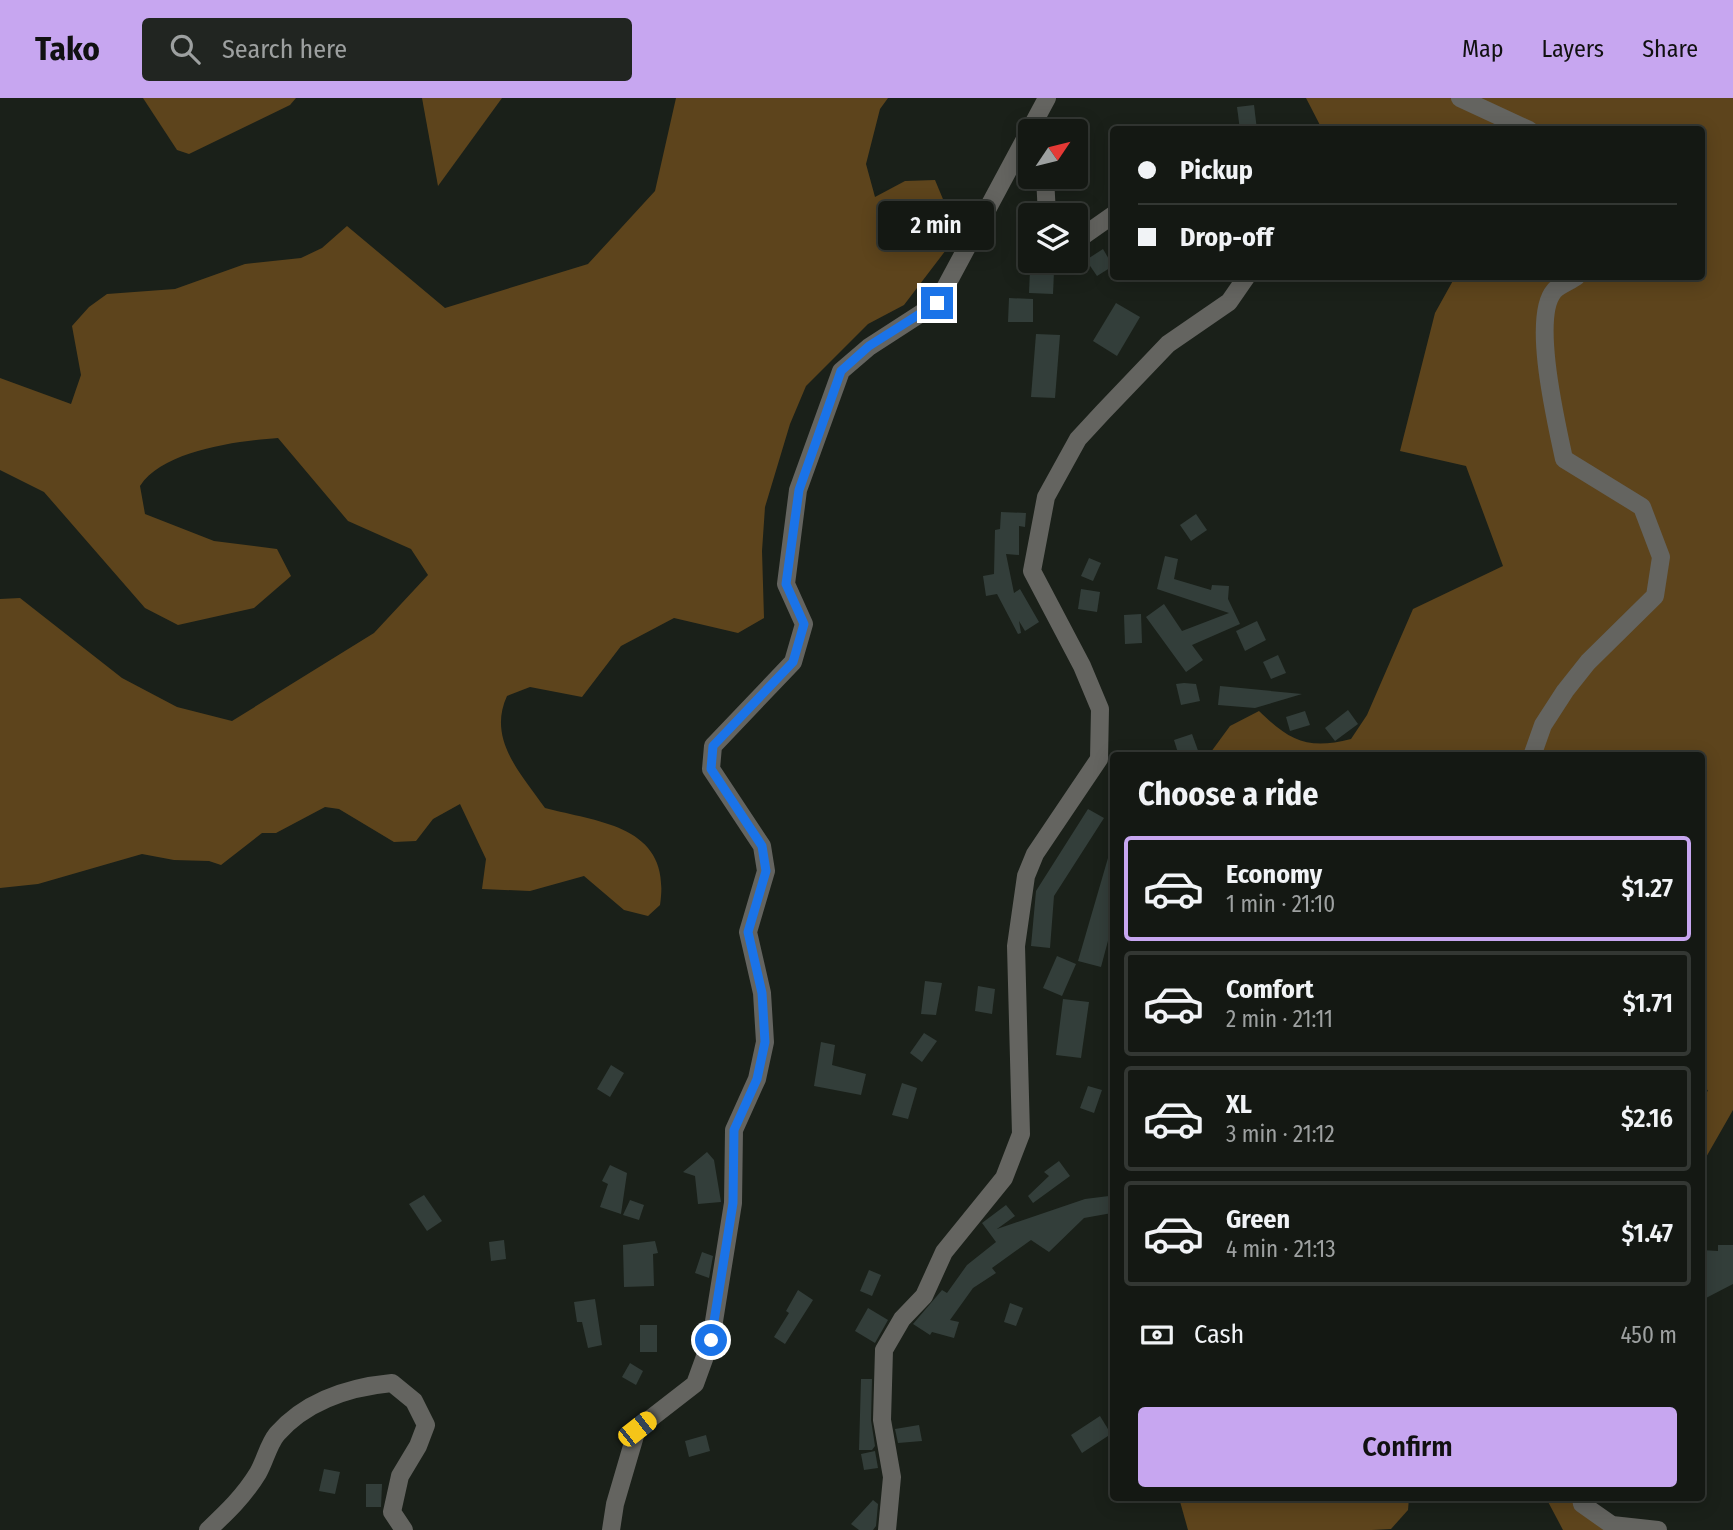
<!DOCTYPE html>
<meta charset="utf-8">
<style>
:root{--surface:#141813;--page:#212521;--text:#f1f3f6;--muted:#9da0a0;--line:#333733;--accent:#c7a6f0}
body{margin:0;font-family:"Fira Sans Condensed",sans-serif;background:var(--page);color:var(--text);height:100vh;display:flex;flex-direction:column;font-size:26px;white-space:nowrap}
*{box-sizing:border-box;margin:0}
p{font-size:23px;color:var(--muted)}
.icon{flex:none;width:38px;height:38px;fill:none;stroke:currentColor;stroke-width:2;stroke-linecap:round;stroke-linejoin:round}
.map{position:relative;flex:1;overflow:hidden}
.side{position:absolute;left:1110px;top:654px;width:595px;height:749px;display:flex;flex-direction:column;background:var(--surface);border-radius:7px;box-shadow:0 4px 18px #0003,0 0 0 2px var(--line)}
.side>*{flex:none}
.banner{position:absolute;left:1110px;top:28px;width:595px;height:154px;border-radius:7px;box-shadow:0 4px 18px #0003,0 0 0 2px var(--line);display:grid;align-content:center;height:154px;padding:0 28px;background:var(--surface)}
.needle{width:46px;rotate:55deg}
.buttons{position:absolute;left:1018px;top:21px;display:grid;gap:14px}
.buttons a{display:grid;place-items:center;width:70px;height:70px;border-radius:7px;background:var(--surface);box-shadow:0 4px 18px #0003,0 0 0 2px var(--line);font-size:35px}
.end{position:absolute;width:32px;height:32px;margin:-16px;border:9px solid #1a73e8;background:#fff;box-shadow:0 0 0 4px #fff}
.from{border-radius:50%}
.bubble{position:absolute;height:49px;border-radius:7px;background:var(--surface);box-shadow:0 4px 18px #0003,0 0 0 2px var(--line);font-size:23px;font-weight:600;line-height:49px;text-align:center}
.car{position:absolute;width:21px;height:42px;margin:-21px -10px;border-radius:9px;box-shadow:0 0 5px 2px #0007;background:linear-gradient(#f5c518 24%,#345 0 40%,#f5c518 0 76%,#345 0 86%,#f5c518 0)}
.banner b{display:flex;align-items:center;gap:24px;height:66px;font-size:26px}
.banner b+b{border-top:2px solid var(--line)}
.banner i{width:18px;height:18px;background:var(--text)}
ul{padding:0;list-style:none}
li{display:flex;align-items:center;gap:21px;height:105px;margin:0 14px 10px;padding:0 14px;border:4px solid var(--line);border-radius:7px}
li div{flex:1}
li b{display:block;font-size:26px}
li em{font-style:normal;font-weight:600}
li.active{border-color:var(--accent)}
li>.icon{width:63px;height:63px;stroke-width:1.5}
h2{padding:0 28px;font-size:32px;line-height:84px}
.pay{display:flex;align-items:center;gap:18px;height:77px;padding:0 28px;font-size:26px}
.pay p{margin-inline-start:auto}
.button{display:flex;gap:14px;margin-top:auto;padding:14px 28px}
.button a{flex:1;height:80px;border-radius:7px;background:var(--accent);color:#111;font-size:28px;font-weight:600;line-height:80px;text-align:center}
header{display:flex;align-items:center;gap:42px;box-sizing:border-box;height:98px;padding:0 35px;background:var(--accent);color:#111}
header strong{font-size:33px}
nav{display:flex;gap:38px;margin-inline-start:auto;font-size:24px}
.search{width:490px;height:63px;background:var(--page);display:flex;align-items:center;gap:18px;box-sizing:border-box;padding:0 24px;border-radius:7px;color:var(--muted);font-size:26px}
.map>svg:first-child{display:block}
.forest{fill:#5d441c}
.building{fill:#333e3a}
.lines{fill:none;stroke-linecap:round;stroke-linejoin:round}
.minor{stroke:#646460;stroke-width:18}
.route{stroke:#1a73e8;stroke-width:9}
</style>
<header>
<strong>Tako</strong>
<div class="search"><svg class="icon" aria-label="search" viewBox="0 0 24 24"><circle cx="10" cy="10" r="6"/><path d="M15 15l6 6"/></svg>Search here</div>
<nav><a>Map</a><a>Layers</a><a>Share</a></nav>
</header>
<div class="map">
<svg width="1733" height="1432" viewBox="0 0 1733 1432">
<rect width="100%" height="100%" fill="#1a2019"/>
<g class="forest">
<path d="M143,0H296L290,7L189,56L177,52Z"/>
<path d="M422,0H502L438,88Z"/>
<path d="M676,0H888L880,11L866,66L875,99L905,83L935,82L950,118L949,148L904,207L868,226L806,288L790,326L765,409L762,453L764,520L738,535L674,520L621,548L582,599L530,589L507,598C487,641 521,676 545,710C602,725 672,728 660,807L648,818L624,812L584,778L530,793L482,791L486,761L460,706L433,721L416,743L394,744L339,711L325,709L276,735H262L221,767L209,763L174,762L142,756L38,786L0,790V501L20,500L122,580L177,609L232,623L374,535L428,477L411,451L348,423L278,340C238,343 163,352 140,388L145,416L214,443L277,451L291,478L254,510L178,527L145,510L44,394L0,372V280L71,306L81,277L72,228L89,209L107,196L175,191L245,166L301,160L322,150L347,128L445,210L588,166L655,93Z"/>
<path d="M1306,0H1733V1012L1701,1068V997L1708,993L1701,983V658H1208L1230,628L1259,613C1290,643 1308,652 1351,641L1367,617L1413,511L1503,468L1466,368L1400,353L1435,215L1455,179L1701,178V32L1322,31Z"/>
<path d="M1179,1400H1409L1408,1412L1391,1431L1372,1432H1188Z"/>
<path d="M1546,1400H1591L1607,1432H1563Z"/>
</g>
<g class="building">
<path d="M1254,7L1257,32H1240L1237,9Z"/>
<path d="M1103,151L1113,168L1097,178L1086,162Z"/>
<path d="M1030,172L1054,173L1053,196L1029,195Z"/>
<path d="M1009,200L1033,201V224H1008Z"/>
<path d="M1116,205L1140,219L1117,258L1093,243Z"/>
<path d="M1036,236L1060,237L1055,300L1031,299Z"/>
<path d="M1001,414L1026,415L1025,429L1019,428V457L1006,456L1014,495L1020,491L1039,524L1025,533L1019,523L1021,535L1018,536L997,496L986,498L983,478L994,476L995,432L1000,431Z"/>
<path d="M1196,416L1207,432L1191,443L1180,427Z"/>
<path d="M1165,458L1178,461L1174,481L1211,492L1212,487L1229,488L1228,501L1240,526L1192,547L1203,562L1186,574L1146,519L1164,506L1182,533L1229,515L1157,491Z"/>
<path d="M1089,460L1101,465L1093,483L1081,478Z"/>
<path d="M1081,491L1100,494L1097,514L1078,511Z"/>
<path d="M1141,516L1142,545L1125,546L1124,517Z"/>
<path d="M1257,523L1266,542L1245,553L1236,533Z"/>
<path d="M1278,557L1286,575L1271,581L1263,564Z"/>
<path d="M1184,585L1196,586L1200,603L1181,607L1176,586Z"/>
<path d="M1220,588L1302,596L1255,610L1218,607Z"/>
<path d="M1348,612L1358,626L1335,643L1325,630Z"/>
<path d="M1305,613L1310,627L1290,633L1286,619Z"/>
<path d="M1192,636L1200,658H1179L1174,642Z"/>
<path d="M1088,711L1104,720L1054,798L1050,850L1031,848L1036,793Z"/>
<path d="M1108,760L1113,761V824L1101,869L1078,863Z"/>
<path d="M1057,858L1076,866L1062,898L1043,890Z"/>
<path d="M925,883L942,885L936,917L921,916Z"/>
<path d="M978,888L995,891L992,916L975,913Z"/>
<path d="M1063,901L1089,904L1081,960L1056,957Z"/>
<path d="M924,935L937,943L922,964L910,955Z"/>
<path d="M821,944L835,947L832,967L866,976L861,997L814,988Z"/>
<path d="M611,967L624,975L610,999L597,991Z"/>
<path d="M902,985L917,990L908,1021L892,1017Z"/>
<path d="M1088,988L1102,992L1094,1015L1080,1010Z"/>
<path d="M707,1054L714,1062L721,1104L698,1106L695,1078L683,1074Z"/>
<path d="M1059,1063L1070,1078L1033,1105L1028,1098L1049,1078L1044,1074Z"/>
<path d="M610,1067L627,1075L621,1116L600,1109L608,1086L602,1083Z"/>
<path d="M424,1097L442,1123L427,1133L409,1106Z"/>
<path d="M1109,1098L1112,1115L1084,1120L1049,1154L1031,1142L992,1170L996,1175L973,1190L950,1222L959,1224L954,1240L932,1234L930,1237L913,1226L942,1192L947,1195L967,1167L996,1144L982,1125L1006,1107L1015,1118L997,1131L1085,1101Z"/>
<path d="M630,1102L644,1107L639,1122L623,1117Z"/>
<path d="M504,1142L506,1161L491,1163L489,1144Z"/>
<path d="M655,1143L658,1155L653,1156L654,1188L624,1189L623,1147Z"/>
<path d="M1718,1147H1733V1186L1706,1200L1701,1192V1152L1718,1153Z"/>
<path d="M702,1154L713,1158L709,1180L695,1175Z"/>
<path d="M869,1172L881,1177L872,1198L860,1193Z"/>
<path d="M798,1192L813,1202L785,1246L774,1239L789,1215L786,1213Z"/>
<path d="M595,1201L602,1247L588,1250L582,1224H577L574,1204Z"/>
<path d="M1010,1205L1023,1210L1016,1228L1004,1224Z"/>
<path d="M868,1210L888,1222L875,1245L855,1233Z"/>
<rect x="640" y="1227" width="17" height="27"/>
<path d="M630,1265L643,1273L636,1287L622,1279Z"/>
<path d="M861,1281H872L871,1322L875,1348L872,1352H859Z"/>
<path d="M1100,1318L1111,1336L1082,1355L1071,1337Z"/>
<path d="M919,1327L922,1343L898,1345L895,1331Z"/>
<path d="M706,1337L710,1353L689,1359L685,1343Z"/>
<path d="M875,1353L878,1370L864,1372L861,1356Z"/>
<path d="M324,1371L340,1374L335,1396L319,1393Z"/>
<path d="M366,1386H382L381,1409H366Z"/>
<path d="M873,1402L878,1406L876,1428L873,1432H859L851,1426Z"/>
</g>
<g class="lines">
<g class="minor">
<path d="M1460,0L1529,32"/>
<path d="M1045,79L1047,117"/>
<path d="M1076,143L1113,117"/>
<path d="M1532,658L1543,627L1565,593L1588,564L1655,498L1661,459L1642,409L1564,361C1557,327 1531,220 1554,193C1559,187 1571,183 1577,178"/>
<path d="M1581,1400L1582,1406L1612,1427L1658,1432"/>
<path d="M208,1432C227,1414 244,1398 258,1375C265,1363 268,1347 277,1336C306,1303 350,1289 392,1285L414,1303L426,1327L418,1348L400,1378L392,1414L404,1432"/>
<path d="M611,1432L615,1406L637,1331L695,1286L711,1242L733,1105L734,1032L757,981L765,944L762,895L748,834L766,773L762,748L711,671L713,648L793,564L804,526L786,486L798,392L841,273L869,249L937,205L1047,0"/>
<path d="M887,1432L892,1379L882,1322L884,1252L902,1221L924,1198L944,1154L1004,1080L1021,1036L1016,848L1026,778L1035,756L1099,661L1100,611L1082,568L1032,473L1046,399L1078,341L1103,314L1168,246L1229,204L1247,178"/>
</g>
</g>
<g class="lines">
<path class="route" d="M711,1242L733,1105L734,1032L757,981L765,944L762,895L748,834L766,773L762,748L711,671L713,648L793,564L804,526L786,486L799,392L841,273L869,248L937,205"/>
</g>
</svg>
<div class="buttons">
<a><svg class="needle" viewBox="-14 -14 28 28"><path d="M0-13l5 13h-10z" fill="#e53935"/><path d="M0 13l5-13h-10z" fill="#9da0a0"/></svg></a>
<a><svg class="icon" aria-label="layers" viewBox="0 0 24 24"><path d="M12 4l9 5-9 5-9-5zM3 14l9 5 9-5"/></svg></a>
</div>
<i class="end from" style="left:711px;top:1242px"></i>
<i class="end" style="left:937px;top:205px"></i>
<div class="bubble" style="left:878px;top:103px;width:116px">2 min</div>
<i class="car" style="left:637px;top:1331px;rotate:52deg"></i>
<div class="banner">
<b><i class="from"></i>Pickup</b>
<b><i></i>Drop-off</b>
</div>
<section class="side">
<h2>Choose a ride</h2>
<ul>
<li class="active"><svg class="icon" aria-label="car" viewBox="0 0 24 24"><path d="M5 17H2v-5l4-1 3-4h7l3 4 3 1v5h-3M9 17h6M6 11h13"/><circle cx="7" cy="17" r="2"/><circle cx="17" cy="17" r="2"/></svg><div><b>Economy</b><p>1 min · 21:10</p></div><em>$1.27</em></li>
<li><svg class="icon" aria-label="car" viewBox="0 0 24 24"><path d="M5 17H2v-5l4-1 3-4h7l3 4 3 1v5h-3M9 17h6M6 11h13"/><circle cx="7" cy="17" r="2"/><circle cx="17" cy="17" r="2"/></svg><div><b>Comfort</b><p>2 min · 21:11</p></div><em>$1.71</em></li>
<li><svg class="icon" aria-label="car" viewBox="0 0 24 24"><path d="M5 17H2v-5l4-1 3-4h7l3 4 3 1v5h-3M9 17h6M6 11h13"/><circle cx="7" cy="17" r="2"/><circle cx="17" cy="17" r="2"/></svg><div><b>XL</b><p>3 min · 21:12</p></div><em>$2.16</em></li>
<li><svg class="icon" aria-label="car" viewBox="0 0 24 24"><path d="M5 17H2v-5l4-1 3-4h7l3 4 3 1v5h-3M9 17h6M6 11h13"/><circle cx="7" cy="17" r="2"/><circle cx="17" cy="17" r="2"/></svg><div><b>Green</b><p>4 min · 21:13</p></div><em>$1.47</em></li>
</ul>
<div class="pay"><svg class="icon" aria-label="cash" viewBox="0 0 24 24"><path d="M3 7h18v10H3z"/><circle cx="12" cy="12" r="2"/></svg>Cash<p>450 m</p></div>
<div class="button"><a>Confirm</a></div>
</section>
</div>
